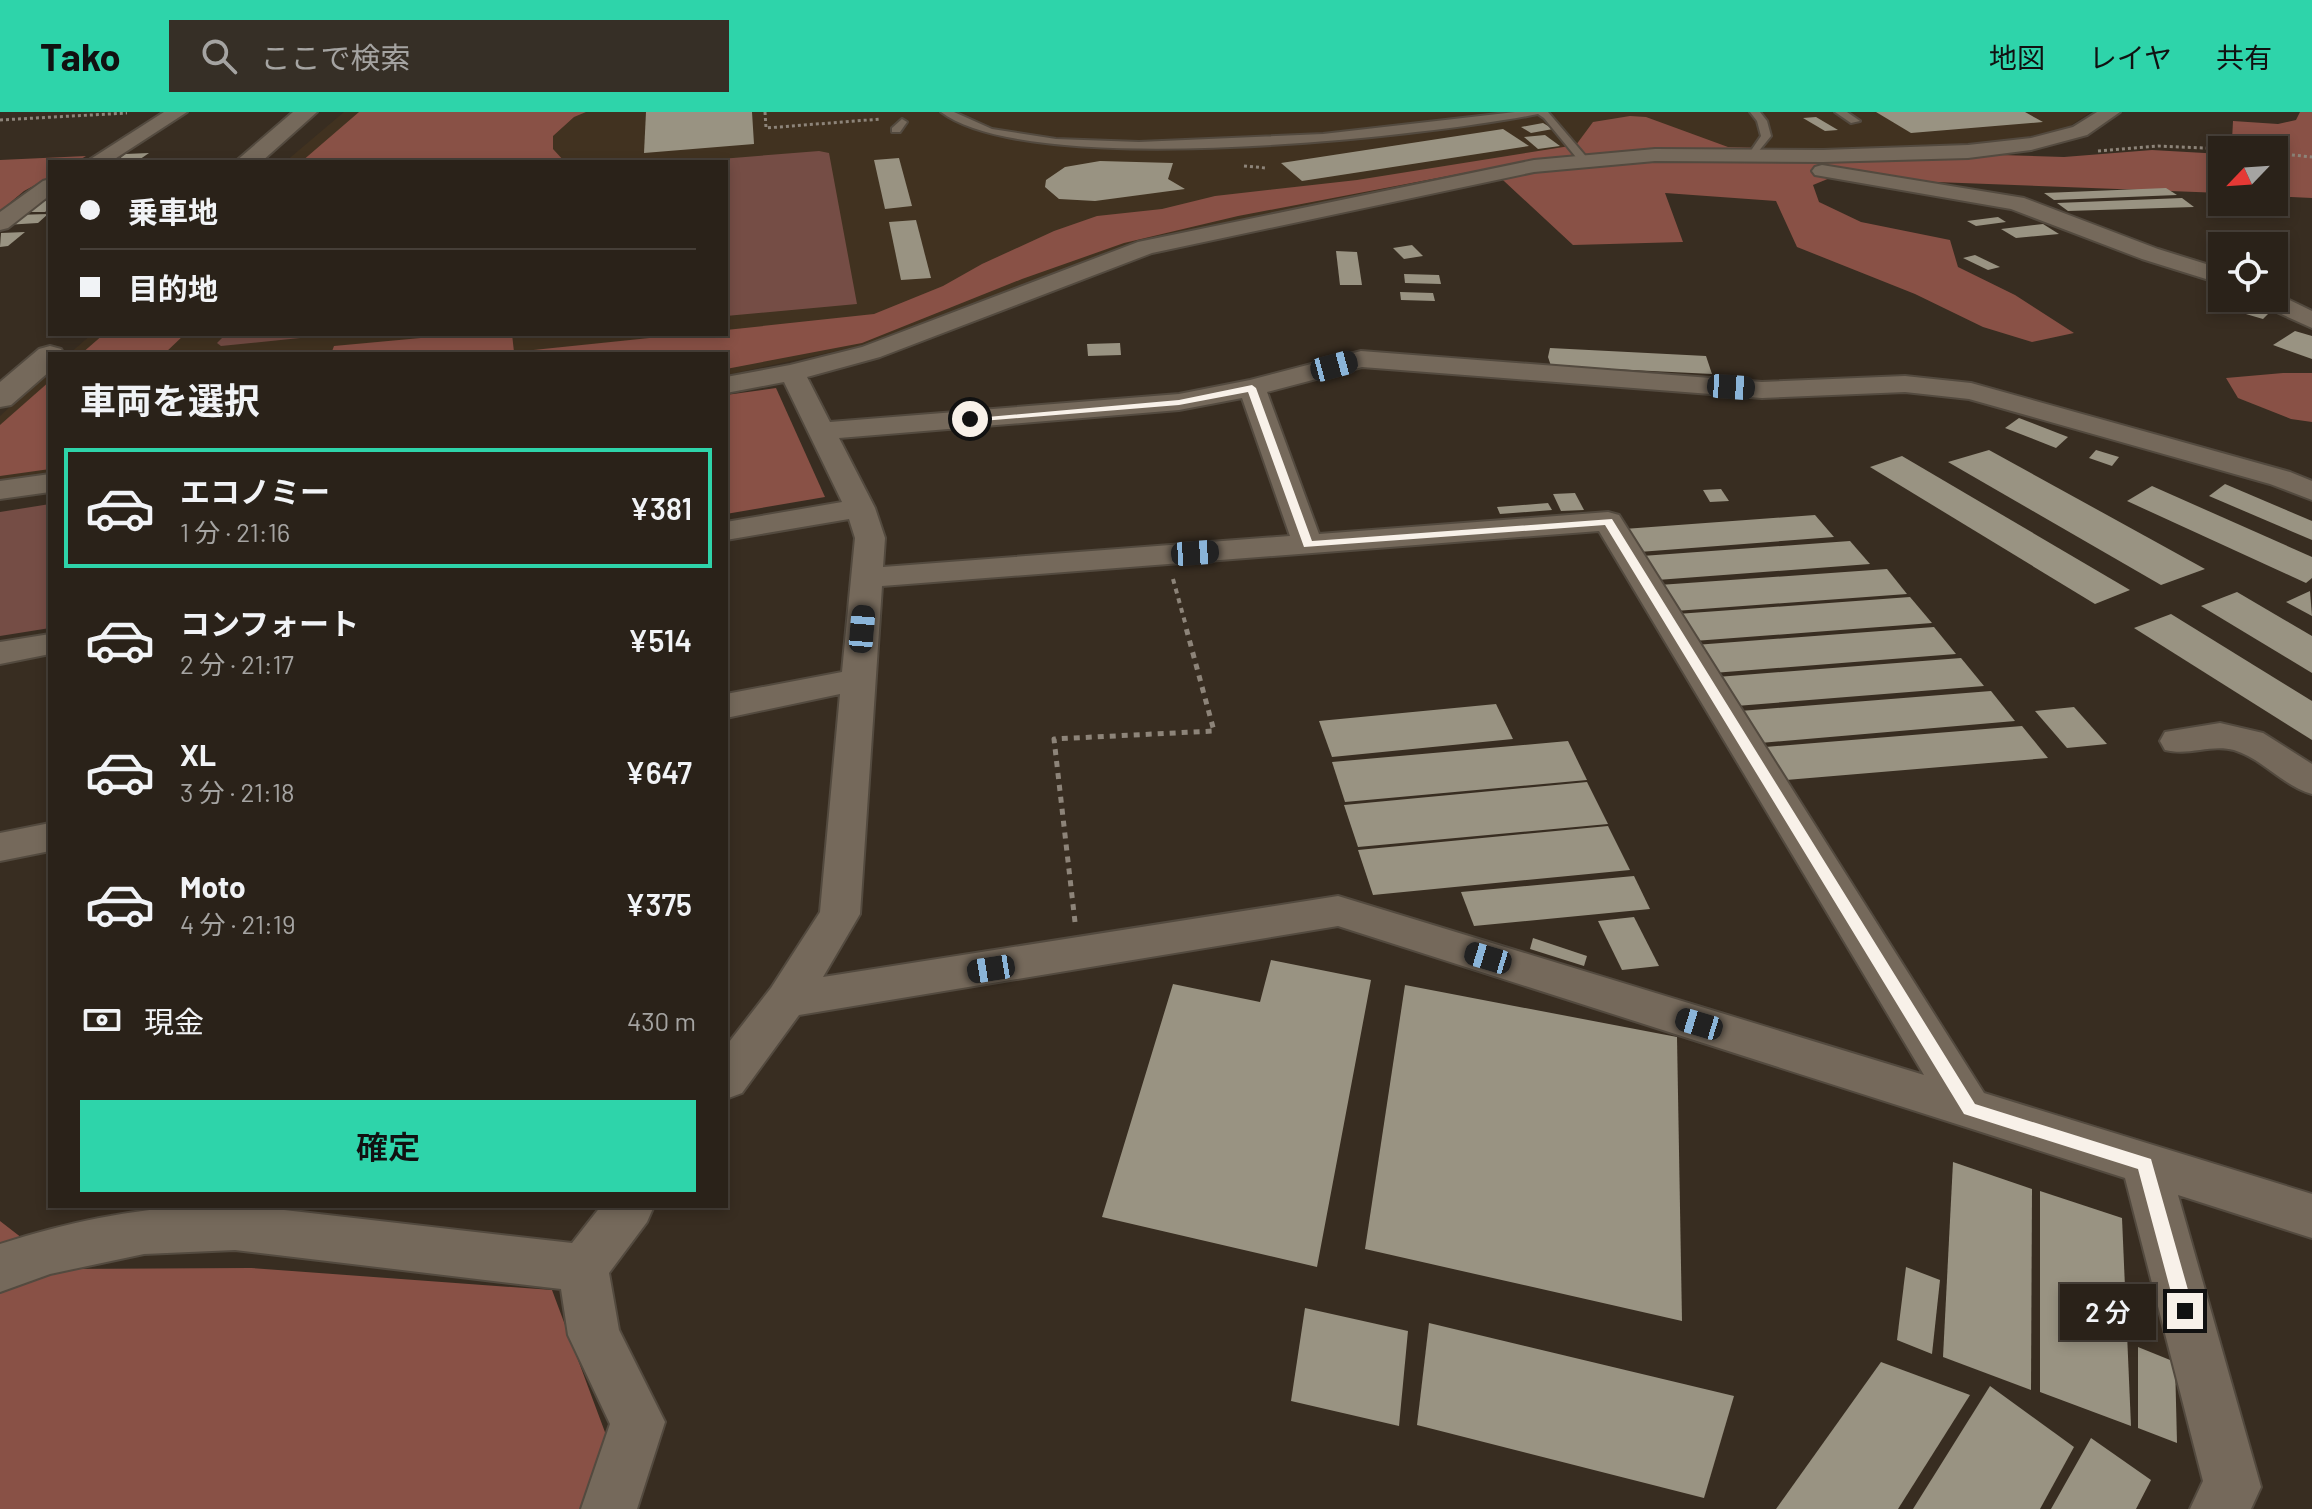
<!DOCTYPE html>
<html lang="ja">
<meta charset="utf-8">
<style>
:root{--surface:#2a2219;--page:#362f26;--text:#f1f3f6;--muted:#a5a4a2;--line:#463f38;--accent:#2ed4aa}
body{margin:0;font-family:Barlow,"Noto Sans JP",sans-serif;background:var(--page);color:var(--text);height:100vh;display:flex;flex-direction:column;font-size:30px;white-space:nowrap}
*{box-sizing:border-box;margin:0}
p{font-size:26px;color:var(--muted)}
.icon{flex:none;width:44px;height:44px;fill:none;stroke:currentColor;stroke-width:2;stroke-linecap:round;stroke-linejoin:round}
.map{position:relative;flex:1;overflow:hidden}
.details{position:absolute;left:48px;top:240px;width:680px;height:856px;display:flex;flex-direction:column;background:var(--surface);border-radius:0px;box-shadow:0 4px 12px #0003,0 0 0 2px var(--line)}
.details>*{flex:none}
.hud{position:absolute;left:48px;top:48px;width:680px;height:176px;border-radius:0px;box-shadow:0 4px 12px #0003,0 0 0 2px var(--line);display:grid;align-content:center;height:176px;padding:0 32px;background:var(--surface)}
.needle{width:52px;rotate:245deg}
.tools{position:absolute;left:2208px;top:24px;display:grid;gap:16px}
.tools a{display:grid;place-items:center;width:80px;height:80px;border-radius:0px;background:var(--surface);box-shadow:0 4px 12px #0003,0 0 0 2px var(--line);font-size:40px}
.end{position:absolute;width:36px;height:36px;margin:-18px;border:10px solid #f8f1e9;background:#111;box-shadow:0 0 0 4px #111}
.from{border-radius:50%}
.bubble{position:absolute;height:56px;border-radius:0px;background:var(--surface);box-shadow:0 4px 12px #0003,0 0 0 2px var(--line);font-size:26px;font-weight:600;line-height:56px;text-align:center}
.car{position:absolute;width:24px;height:48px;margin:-24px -12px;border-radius:10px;box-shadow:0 0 6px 2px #0007;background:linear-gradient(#222 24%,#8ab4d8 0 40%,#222 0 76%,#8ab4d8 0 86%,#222 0)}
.hud b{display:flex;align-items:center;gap:28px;height:76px;font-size:30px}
.hud b+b{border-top:2px solid var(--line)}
.hud i{width:20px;height:20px;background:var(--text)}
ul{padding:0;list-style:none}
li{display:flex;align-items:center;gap:24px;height:120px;margin:0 16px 12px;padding:0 16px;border:4px solid transparent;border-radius:0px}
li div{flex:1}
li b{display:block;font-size:30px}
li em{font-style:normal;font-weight:600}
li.current{border-color:var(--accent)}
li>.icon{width:72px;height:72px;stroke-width:1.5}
h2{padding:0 32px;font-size:36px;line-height:96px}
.pay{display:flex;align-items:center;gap:20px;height:88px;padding:0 32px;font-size:30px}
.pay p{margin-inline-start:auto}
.button{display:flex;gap:16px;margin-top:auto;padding:16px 32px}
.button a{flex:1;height:92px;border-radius:0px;background:var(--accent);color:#111;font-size:32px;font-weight:600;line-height:92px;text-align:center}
header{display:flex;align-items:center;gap:48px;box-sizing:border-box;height:112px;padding:0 40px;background:var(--accent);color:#111}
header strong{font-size:38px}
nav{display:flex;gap:44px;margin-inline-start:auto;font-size:28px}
.search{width:560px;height:72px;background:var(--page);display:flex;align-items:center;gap:20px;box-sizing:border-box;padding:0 28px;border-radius:0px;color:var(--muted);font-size:30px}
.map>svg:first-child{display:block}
.built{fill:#413220}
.green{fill:#754d45}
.forest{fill:#895146}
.building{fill:#999382}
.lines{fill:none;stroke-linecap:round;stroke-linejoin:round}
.service-casing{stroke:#534a3f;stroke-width:4}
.minor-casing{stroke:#534a3f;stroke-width:4}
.tertiary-casing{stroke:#534a3f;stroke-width:4}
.path-far2{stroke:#8d8479;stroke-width:3;stroke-dasharray:3 3;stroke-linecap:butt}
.path-far1{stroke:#8d8479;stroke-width:4;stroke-dasharray:5 5;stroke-linecap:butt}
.path{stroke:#8d8479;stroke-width:5;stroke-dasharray:6 6;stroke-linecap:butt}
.service{fill:#75695b;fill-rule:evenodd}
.minor{fill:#75695b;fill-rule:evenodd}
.tertiary{fill:#75695b;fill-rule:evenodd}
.route{fill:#f8f1e9}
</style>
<header>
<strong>Tako</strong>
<div class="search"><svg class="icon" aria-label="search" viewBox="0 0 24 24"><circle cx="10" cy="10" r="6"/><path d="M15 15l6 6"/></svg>ここで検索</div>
<nav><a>地図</a><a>レイヤ</a><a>共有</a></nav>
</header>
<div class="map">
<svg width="2312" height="1397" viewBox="0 0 2312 1397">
<rect width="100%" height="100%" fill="#382d21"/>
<g class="built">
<path d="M344,0H2091L2067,16L2004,30L1931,36H1703L1523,52L1143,128L869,232L726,263V242H69L92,222H726V50H285Z"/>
<path d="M50,259V367L0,374V304Z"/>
</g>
<g class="green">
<path d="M819,39L829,41L857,192L726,204V50H683Z"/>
<path d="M226,222H339L221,234L217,231Z"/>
<path d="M50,392V516L0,524V400Z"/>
</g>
<g class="forest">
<path d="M359,0H586L574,5L553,24V37L565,50H301Z"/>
<path d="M2300,0H2312V86L2274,84V38H2246L2232,28L2233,9L2278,12L2296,8Z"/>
<path d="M1630,4L1646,5L1728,35L2064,45L2152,38L2222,42V81L1830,66L1813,73L1819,90L1861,110L1950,128L1958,155L2015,183L2074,221L2032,230L1983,215L1915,182L1797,135L1776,89L1665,81L1683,130L1573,133L1490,56L1238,104L1124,131L1022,167L862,231L726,257V242H331L334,234L464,222H512L514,240L688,222H726V218L874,202L943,174L982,152L1054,119L1097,104L1162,97L1215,84L1357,68L1576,33L1593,10Z"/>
<path d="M86,44L76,50H50V65L24,79L0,99V48Z"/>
<path d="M104,222H185L164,242H81Z"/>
<path d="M2283,261H2312V310L2291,307L2238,286L2226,266Z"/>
<path d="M50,269V357L0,364V313Z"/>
<path d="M776,276L825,385L726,402V283Z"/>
<path d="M0,1109L62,1157L251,1156L552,1178L612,1339L587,1397H0Z"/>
</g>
<g class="building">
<path d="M646,0H752L754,32L644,41Z"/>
<path d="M1876,0H2025L2043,10L1911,21Z"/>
<path d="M1816,5L1838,18L1825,19L1803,6Z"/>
<path d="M1543,11L1553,17L1531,21L1521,15Z"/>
<path d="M1503,17L1529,34L1302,69L1281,51Z"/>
<path d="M1545,23L1560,34L1538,37L1524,25Z"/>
<path d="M149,41L136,50H116L125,42Z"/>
<path d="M899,46L912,94L885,97L874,48Z"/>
<path d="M1100,49L1173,51L1168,67L1185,77L1095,89L1059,87L1045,75L1046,68L1065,55Z"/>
<path d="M2166,76L2177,83L2054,88L2044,81Z"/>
<path d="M2182,86L2194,95L2068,99L2057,91Z"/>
<path d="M37,89H50V96L45,100H24Z"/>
<path d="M48,102L38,111L5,113L16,103Z"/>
<path d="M1998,105L2006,110L1976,114L1967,109Z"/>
<path d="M916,108L931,166L901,168L889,110Z"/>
<path d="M2043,112L2059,122L2016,126L2001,117Z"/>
<path d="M25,120L8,134L0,135L1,121Z"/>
<path d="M1412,133L1423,144L1404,147L1393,136Z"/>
<path d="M1336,139L1357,140L1362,173H1340Z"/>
<path d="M1975,143L2000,155L1988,158L1963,146Z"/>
<path d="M1404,162L1439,163L1441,172L1405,171Z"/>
<path d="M1400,180L1433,181L1435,189L1401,188Z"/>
<path d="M2248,193L2270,200L2263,207L2239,200Z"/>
<path d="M2295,219L2312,224V247L2273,233Z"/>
<path d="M1120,231L1121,243L1088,244L1087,232Z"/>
<path d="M1550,236L1706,244L1712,262L1551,254L1548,245Z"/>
<path d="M2019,306L2068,325L2056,336L2005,316Z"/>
<path d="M1989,338L2205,457L2161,473L1948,350Z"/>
<path d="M2096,338L2119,345L2112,354L2089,346Z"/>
<path d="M1902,344L2130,478L2095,492L1870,355Z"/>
<path d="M2225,372L2312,409V428L2209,384Z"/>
<path d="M2152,374L2312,445V466L2306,471L2127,389Z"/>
<path d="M1721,377L1729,389L1710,390L1703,378Z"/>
<path d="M1575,381L1584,398L1561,399L1553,382Z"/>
<path d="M1548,391L1552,398L1500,402L1497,395Z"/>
<path d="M1815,403L1834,425L1639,440L1624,417Z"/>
<path d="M1850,429L1870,452L1657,468L1642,444Z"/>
<path d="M1887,457L1907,482L1675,499L1659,473Z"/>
<path d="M2310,479L2312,504L2286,490Z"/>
<path d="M2237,480L2312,524V561L2201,494Z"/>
<path d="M1910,485L1932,511L1694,529L1677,502Z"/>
<path d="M2171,502L2312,589V628L2134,516Z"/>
<path d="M1934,515L1956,542L1713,561L1695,533Z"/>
<path d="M1961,546L1984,574L1736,594L1717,565Z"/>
<path d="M1991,579L2015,609L1760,631L1740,599Z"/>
<path d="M1496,592L1513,627L1332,645L1319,609Z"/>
<path d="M2074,595L2107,632L2067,636L2035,599Z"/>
<path d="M2022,614L2048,646L1786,668L1765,635Z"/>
<path d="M1568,629L1587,668L1345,690L1332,650Z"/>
<path d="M1587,670L1608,712L1358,735L1344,693Z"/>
<path d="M1608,714L1630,758L1373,783L1358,738Z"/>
<path d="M1634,764L1650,797L1474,814L1461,780Z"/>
<path d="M1634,805L1659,854L1622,858L1598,809Z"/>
<path d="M1533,826L1587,844L1584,854L1530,837Z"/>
<path d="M1271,848L1371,868L1317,1155L1102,1105L1173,872L1260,890Z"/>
<path d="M1405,873L1677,925L1682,1209L1365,1137Z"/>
<path d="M1953,1050L2032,1077L2031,1278L1943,1245Z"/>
<path d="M2040,1079L2122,1106L2131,1314L2040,1280Z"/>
<path d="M1906,1155L1940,1168L1932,1242L1897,1228Z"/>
<path d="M1305,1196L1408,1219L1399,1314L1291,1289Z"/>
<path d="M1429,1211L1734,1284L1704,1386L1417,1313Z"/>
<path d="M2138,1235L2175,1250L2177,1331L2138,1316Z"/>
<path d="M1881,1250L1970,1283L1898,1397H1776Z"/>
<path d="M1990,1274L2074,1335L2040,1397H1913Z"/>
<path d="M2091,1326L2151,1368L2136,1397H2051Z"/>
</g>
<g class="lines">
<defs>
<g id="service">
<path d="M941,0H954L992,17L1056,27L1139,30L1323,22L1515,0H1548L1589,48L1580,50L1544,6L1538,2C1423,25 1031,68 941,0Z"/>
<path d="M1750,0H1760L1767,9L1771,24L1753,46L1748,43L1761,24L1757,9Z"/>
<path d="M1835,0H1847L1860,9L1851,11Z"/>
<path d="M902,7L907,10L900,20H892V16Z"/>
</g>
<g id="minor">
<path d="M164,0H187L110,50H86Z"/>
<path d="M2097,0H2120L2087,23L2031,38L1968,46L1823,50L1655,49L1534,60L1152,141L880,245L807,265L830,310L1179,282L1250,268L1361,239L1762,270L1905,264L1971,271L2290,360L2312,369V388L2270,372L1969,287L1905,280L1762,286L1362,255L1267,280L1319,422L1608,400L1619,403L1984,981L2312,1082V1126L2178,1083L2261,1375L2251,1397H2190L2203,1369L2125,1066L1338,814L799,903L742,981L726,987V934L771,876L820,800L840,582L726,606V582L842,560L855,426L849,407L726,428V410L842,390L784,270L726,281V265L790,253L862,235L1138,130L1534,48L1655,37L1823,38L1968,33L2031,26L2073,15ZM1242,286L1290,424L883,455L885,426L875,396L839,326L1179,298ZM1599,419L1924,963L1338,784L823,865L860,802L882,474Z"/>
<path d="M1822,53L2024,86L2158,137L2222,157V172L2142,147L2011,97L1815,63L1812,59L1815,55Z"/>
<path d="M50,67V83L8,116L0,118V100L43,69Z"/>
<path d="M2275,181L2312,199V216L2257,191L2254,186H2274Z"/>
<path d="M50,362V380L0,387V369Z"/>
<path d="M50,522V542L0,552V530Z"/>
<path d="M2220,611L2263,621L2312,652V682C2283,674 2263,647 2234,638C2211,632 2189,644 2165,638L2160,629L2165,620Z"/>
<path d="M50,711V739L0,749V721Z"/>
<path d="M198,1094H249L572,1131L601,1094H654L647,1110L609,1161L619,1218L665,1310L637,1397H581L610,1312L568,1223L561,1177L235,1138L144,1142L50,1162L0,1180V1132C65,1111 130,1097 198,1094Z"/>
</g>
<g id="tertiary">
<path d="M293,0H317L261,50H235Z"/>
<path d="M50,234L61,237L64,242H50V259L11,293L0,295V270L39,237Z"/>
</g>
</defs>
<use href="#service" class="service-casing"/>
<use href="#minor" class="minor-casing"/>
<use href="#tertiary" class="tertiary-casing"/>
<g class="path-far2">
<path d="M765,0L766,16L881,7"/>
<path d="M0,8L127,1"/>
<path d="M2098,39L2158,34L2248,38"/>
<path d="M2274,41L2312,45"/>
<path d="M1244,54L1266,56"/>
</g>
<path class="path-far1" d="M1173,467L1186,514"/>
<path class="path" d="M1075,810L1054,627L1214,619L1185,512"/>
<use href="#service" class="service"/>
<use href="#minor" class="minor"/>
<use href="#tertiary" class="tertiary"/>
</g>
<path class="route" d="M1252,273L1256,276L1312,429L1612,407L1975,992L2151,1047L2194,1199L2191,1205L2185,1207L2179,1205L2176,1199L2138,1057L1964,1002L1605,413L1304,435L1248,280L1179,293L970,310L965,307L1179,288Z"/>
</svg>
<div class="tools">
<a><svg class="needle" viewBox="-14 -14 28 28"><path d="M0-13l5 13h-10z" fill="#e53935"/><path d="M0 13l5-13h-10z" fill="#a5a4a2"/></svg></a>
<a><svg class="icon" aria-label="locate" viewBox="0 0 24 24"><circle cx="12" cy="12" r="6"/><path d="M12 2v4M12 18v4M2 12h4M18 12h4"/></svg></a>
</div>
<i class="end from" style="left:970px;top:307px"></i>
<i class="end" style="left:2185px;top:1199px"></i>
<div class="bubble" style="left:2060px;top:1172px;width:96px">2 分</div>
<i class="car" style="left:1334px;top:254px;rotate:75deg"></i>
<i class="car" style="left:1731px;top:275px;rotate:94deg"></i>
<i class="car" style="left:1195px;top:441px;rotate:86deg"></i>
<i class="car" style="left:862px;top:517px;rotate:5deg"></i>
<i class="car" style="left:1488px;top:846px;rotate:287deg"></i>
<i class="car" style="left:991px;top:857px;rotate:261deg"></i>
<i class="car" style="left:1699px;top:912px;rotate:287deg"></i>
<div class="hud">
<b><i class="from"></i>乗車地</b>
<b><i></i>目的地</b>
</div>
<section class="details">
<h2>車両を選択</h2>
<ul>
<li class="current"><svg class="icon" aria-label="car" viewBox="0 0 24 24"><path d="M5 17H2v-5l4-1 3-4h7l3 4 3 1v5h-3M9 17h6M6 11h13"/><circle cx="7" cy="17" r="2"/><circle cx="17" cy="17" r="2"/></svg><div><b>エコノミー</b><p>1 分 · 21:16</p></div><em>¥381</em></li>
<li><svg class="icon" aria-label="car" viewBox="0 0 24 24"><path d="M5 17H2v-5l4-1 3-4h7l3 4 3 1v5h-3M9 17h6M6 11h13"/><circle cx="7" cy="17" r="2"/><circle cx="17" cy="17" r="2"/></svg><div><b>コンフォート</b><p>2 分 · 21:17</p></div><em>¥514</em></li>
<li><svg class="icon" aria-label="car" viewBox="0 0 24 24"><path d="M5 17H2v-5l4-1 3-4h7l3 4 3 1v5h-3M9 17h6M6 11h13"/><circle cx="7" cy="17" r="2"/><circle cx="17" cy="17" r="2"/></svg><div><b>XL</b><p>3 分 · 21:18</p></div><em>¥647</em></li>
<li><svg class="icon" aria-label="car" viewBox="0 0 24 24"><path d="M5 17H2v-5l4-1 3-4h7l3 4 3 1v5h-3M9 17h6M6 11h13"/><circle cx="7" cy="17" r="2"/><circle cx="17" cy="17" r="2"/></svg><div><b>Moto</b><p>4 分 · 21:19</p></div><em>¥375</em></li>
</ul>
<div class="pay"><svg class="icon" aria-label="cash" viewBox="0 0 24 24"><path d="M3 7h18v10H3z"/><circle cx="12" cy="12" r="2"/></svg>現金<p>430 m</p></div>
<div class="button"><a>確定</a></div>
</section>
</div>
